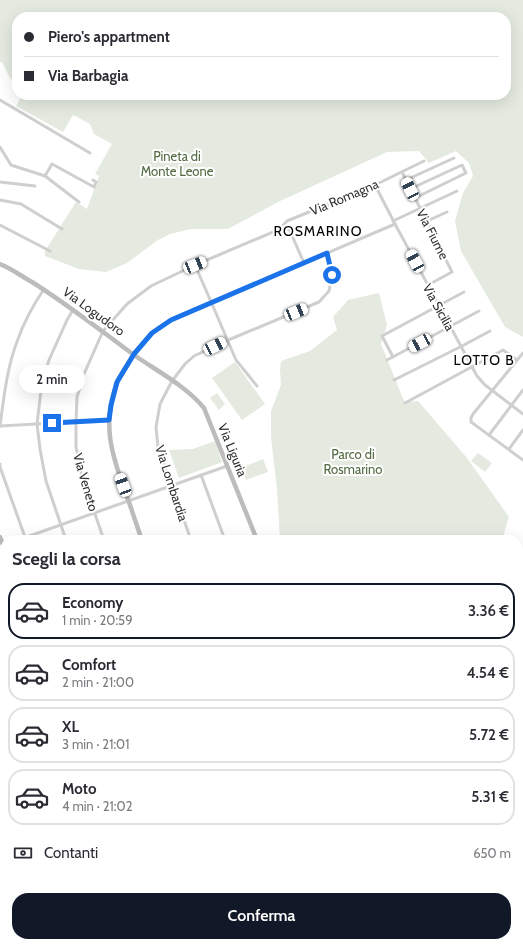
<!DOCTYPE html>
<html lang="it">
<meta charset="utf-8">
<style>
:root{--surface:#fff;--page:#f2f2f3;--text:#2b2b33;--muted:#7c7c81;--line:#e1e1e2;--accent:#111827}
body{margin:0;font-family:Cabin,sans-serif;background:var(--page);color:var(--text);height:100vh;display:flex;flex-direction:column;font-size:15px;white-space:nowrap}
*{box-sizing:border-box;margin:0}
p{font-size:13px;color:var(--muted)}
.icon{flex:none;width:22px;height:22px;fill:none;stroke:currentColor;stroke-width:2;stroke-linecap:round;stroke-linejoin:round}
.map{position:relative;flex:1;overflow:hidden}
.panel{position:absolute;left:0px;top:535px;width:523px;height:412px;display:flex;flex-direction:column;background:var(--surface);border-radius:16px 16px 0 0;box-shadow:0 4px 16px #0002}
.panel>*{flex:none}
.guide{position:absolute;left:12px;top:12px;width:499px;height:88px;border-radius:16px;box-shadow:0 4px 16px #0002;display:grid;align-content:center;height:88px;padding:0 12px;background:var(--surface)}
.end{position:absolute;width:18px;height:18px;margin:-9px;border:5px solid #1a73e8;background:#fff;box-shadow:0 0 0 2px #fff}
.from{border-radius:50%}
.bubble{position:absolute;height:28px;border-radius:14px;background:var(--surface);box-shadow:0 4px 16px #0002;font-size:13px;font-weight:600;line-height:28px;text-align:center}
.car{position:absolute;width:12px;height:24px;margin:-12px -6px;border-radius:5px;box-shadow:0 0 3px 1px #0007;background:linear-gradient(#fff 24%,#345 0 40%,#fff 0 76%,#345 0 86%,#fff 0)}
.guide b{display:flex;align-items:center;gap:14px;height:38px;font-size:15px}
.guide b+b{border-top:1px solid var(--line)}
.guide i{width:10px;height:10px;background:var(--text)}
ul{padding:0;list-style:none}
li{display:flex;align-items:center;gap:12px;height:56px;margin:0 8px 6px;padding:0 4px;border:2px solid var(--line);border-radius:16px}
li div{flex:1}
li b{display:block;font-size:15px}
li em{font-style:normal;font-weight:600}
li.current{border-color:var(--accent)}
li>.icon{width:36px;height:36px;stroke-width:1.5}
h2{padding:0 12px;font-size:18px;line-height:48px}
.pay{display:flex;align-items:center;gap:10px;height:44px;padding:0 12px;font-size:15px}
.pay p{margin-inline-start:auto}
.cta{display:flex;gap:8px;margin-top:auto;padding:8px 12px}
.cta a{flex:1;height:46px;border-radius:16px;background:var(--accent);color:#fff;font-size:16px;font-weight:600;line-height:46px;text-align:center}
.map>svg:first-child{display:block}
.green{fill:#e4eadf}
.lines{fill:none;stroke-linecap:round;stroke-linejoin:round}
.street{stroke:#cfcfcf;stroke-width:3}
.secondary{stroke:#bcbcbc;stroke-width:4.5}
.route{stroke:#1a73e8;stroke-width:5}
.labels{text-anchor:middle;stroke-width:4;stroke-linejoin:round;paint-order:stroke}
.park-label{font-size:13px;fill:#526b42;stroke:#fff}
.street-label{font-size:13px;fill:#323232;stroke:#fff}
.neighbourhood-label{font-size:14px;letter-spacing:1px;fill:#000;stroke:#fff}
</style>
<div class="map">
<svg width="523" height="947" viewBox="0 0 523 947">
<rect width="100%" height="100%" fill="#fff"/>
<g class="green">
<path d="M0,0H523V337L505,327L461,251L455,221L463,193L473,176L469,163L456,151L429,163L419,151L387,152L278,202L228,229H191L170,234L158,240L127,263L106,272L79,269L45,256V251L76,202L87,209L99,176L95,174L112,144L94,134L90,124L73,115L63,132L16,106L22,95H506V17H17V85L10,78L2,62H0Z"/>
<path d="M379,293L387,325L381,344L402,396L405,402L418,401L467,458L509,517L502,540H280L277,489L271,437V411L281,385L280,369L281,361L310,351L337,330L333,317L348,300Z"/>
<path d="M235,362L265,404L242,420L212,378Z"/>
<path d="M217,393L225,404L219,410L210,398Z"/>
<path d="M215,441L222,462L179,478L169,450L193,449Z"/>
<path d="M478,453L492,463L485,472L471,461Z"/>
<path d="M263,459L268,472L246,480L241,468Z"/>
<path d="M334,942H360L363,947H337Z"/>
</g>
<g class="lines">
<g class="street">
<path d="M0,100L90,153"/>
<path d="M0,147L11,165L45,176L79,202"/>
<path d="M402,172L452,272L428,285"/>
<path d="M45,176L52,164L94,187L96,182L93,180"/>
<path d="M406,180L454,158"/>
<path d="M0,182L35,186"/>
<path d="M375,185L395,224L477,376L485,385L523,414"/>
<path d="M410,189L462,165L466,173L415,198"/>
<path d="M0,200L21,204L62,229"/>
<path d="M393,221L457,191"/>
<path d="M427,221L447,212"/>
<path d="M0,225L50,251"/>
<path d="M284,225L290,231L304,263"/>
<path d="M195,265L212,304L236,360L257,386"/>
<path d="M523,353L473,414L471,418V422L523,460"/>
<path d="M134,354L152,333L171,320L395,224"/>
<path d="M393,357L382,336L464,292"/>
<path d="M387,360L479,311"/>
<path d="M394,380L462,346L490,331"/>
<path d="M405,403L503,350L517,360"/>
<path d="M0,426C4,396 7,367 18,339C24,322 34,304 44,289"/>
<path d="M0,426L109,420"/>
<path d="M489,435L523,390"/>
<path d="M509,449L523,430"/>
<path d="M0,464V467L26,540"/>
<path d="M201,475L225,540"/>
<path d="M18,540L227,466"/>
<path d="M66,540L46,481L40,449L37,424L42,382L49,360L67,320L73,310"/>
<path d="M104,540L82,477L76,447V422L77,397L84,374L103,331L127,304L151,286L195,265L280,229L287,221L375,185L424,161"/>
<path d="M191,540L158,447L156,427L160,404L172,381L185,364L194,356L226,341L319,302L329,291L332,275L327,253"/>
<path d="M518,579L523,567"/>
<path d="M518,678L523,667"/>
<path d="M0,784L3,817L1,822L5,859"/>
<path d="M518,828L523,831"/>
<path d="M0,885L5,887"/>
<path d="M518,903L523,906"/>
<path d="M83,942L88,947"/>
<path d="M177,942L181,947"/>
<path d="M249,947L255,942"/>
<path d="M406,947L412,942"/>
<path d="M521,947L523,945"/>
</g>
<g class="secondary">
<path d="M0,264C11,268 21,276 32,282C67,304 100,330 134,355C157,371 186,386 204,408L257,540"/>
<path d="M134,354C129,363 120,374 117,383C102,423 111,453 125,491C131,507 136,524 142,540"/>
<path d="M0,537L5,550"/>
<path d="M518,738L523,739"/>
<path d="M274,942L279,947"/>
<path d="M467,942L472,947"/>
<path d="M20,947L25,942"/>
</g>
</g>
<g class="lines">
<path class="route" d="M52,423L109,420L111,405L117,382L134,354L152,333L171,320L327,253L332,275"/>
</g>
<g class="labels">
<g class="park-label">
<text x="177" y="161">Pineta di<tspan x="177" dy="15">Monte Leone</tspan></text>
<text x="353" y="459">Parco di<tspan x="353" dy="15">Rosmarino</tspan></text>
</g>
<g class="street-label">
<text transform="translate(344 197) rotate(-23)" y="5">Via Romagna</text>
<text transform="translate(433 234) rotate(63)" y="5">Via Fiume</text>
<text transform="translate(439 307) rotate(61)" y="5">Via Sicilia</text>
<text transform="translate(94 311) rotate(36)" y="5">Via Logudoro</text>
<text transform="translate(233 450) rotate(68)" y="5">Via Liguria</text>
<text transform="translate(86 482) rotate(74)" y="5">Via Veneto</text>
<text transform="translate(172 483) rotate(72)" y="5">Via Lombardia</text>
</g>
<g class="neighbourhood-label">
<text x="318" y="236">ROSMARINO</text>
<text x="484" y="365">LOTTO B</text>
</g>
</g>
</svg>
<i class="end from" style="left:332px;top:275px"></i>
<i class="end" style="left:52px;top:423px"></i>
<div class="bubble" style="left:19px;top:365px;width:66px">2 min</div>
<i class="car" style="left:410px;top:189px;rotate:334deg"></i>
<i class="car" style="left:415px;top:261px;rotate:332deg"></i>
<i class="car" style="left:195px;top:265px;rotate:68deg"></i>
<i class="car" style="left:296px;top:312px;rotate:68deg"></i>
<i class="car" style="left:420px;top:343px;rotate:242deg"></i>
<i class="car" style="left:215px;top:346px;rotate:64deg"></i>
<i class="car" style="left:123px;top:485px;rotate:340deg"></i>
<div class="guide">
<b><i class="from"></i>Piero's appartment</b>
<b><i></i>Via Barbagia</b>
</div>
<section class="panel">
<h2>Scegli la corsa</h2>
<ul>
<li class="current"><svg class="icon" aria-label="car" viewBox="0 0 24 24"><path d="M5 17H2v-5l4-1 3-4h7l3 4 3 1v5h-3M9 17h6M6 11h13"/><circle cx="7" cy="17" r="2"/><circle cx="17" cy="17" r="2"/></svg><div><b>Economy</b><p>1 min · 20:59</p></div><em>3.36 €</em></li>
<li><svg class="icon" aria-label="car" viewBox="0 0 24 24"><path d="M5 17H2v-5l4-1 3-4h7l3 4 3 1v5h-3M9 17h6M6 11h13"/><circle cx="7" cy="17" r="2"/><circle cx="17" cy="17" r="2"/></svg><div><b>Comfort</b><p>2 min · 21:00</p></div><em>4.54 €</em></li>
<li><svg class="icon" aria-label="car" viewBox="0 0 24 24"><path d="M5 17H2v-5l4-1 3-4h7l3 4 3 1v5h-3M9 17h6M6 11h13"/><circle cx="7" cy="17" r="2"/><circle cx="17" cy="17" r="2"/></svg><div><b>XL</b><p>3 min · 21:01</p></div><em>5.72 €</em></li>
<li><svg class="icon" aria-label="car" viewBox="0 0 24 24"><path d="M5 17H2v-5l4-1 3-4h7l3 4 3 1v5h-3M9 17h6M6 11h13"/><circle cx="7" cy="17" r="2"/><circle cx="17" cy="17" r="2"/></svg><div><b>Moto</b><p>4 min · 21:02</p></div><em>5.31 €</em></li>
</ul>
<div class="pay"><svg class="icon" aria-label="cash" viewBox="0 0 24 24"><path d="M3 7h18v10H3z"/><circle cx="12" cy="12" r="2"/></svg>Contanti<p>650 m</p></div>
<div class="cta"><a>Conferma</a></div>
</section>
</div>
